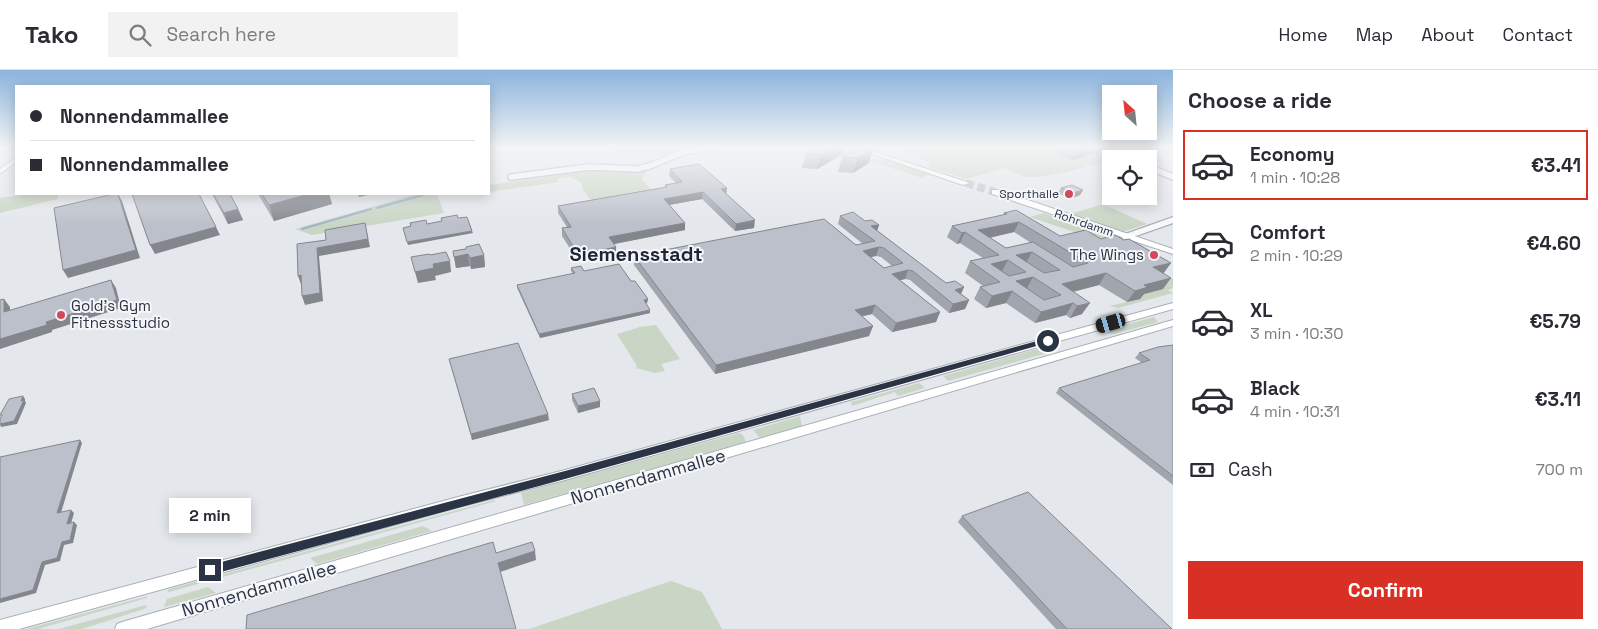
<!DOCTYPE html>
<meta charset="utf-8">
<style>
:root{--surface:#fff;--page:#f2f2f3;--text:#2b2b33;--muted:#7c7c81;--line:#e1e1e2;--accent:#d93025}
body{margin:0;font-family:"Space Grotesk",sans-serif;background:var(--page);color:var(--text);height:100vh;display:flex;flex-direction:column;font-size:19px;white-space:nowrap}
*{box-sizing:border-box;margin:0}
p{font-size:16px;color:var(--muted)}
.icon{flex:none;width:28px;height:28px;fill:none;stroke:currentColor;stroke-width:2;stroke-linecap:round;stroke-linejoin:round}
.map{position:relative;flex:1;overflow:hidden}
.drawer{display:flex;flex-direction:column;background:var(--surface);width:425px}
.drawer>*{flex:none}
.hud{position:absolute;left:15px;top:15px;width:475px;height:110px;border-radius:0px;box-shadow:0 2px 12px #0003;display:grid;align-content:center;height:110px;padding:0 15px;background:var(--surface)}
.needle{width:32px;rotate:333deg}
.fabs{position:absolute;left:1102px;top:15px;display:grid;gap:10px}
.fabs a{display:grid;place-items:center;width:55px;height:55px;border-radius:0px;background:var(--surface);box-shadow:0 2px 12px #0003;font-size:25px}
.end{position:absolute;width:22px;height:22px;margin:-11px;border:6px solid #2b3445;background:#fff;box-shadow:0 0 0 2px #fff}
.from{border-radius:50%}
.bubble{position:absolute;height:35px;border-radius:0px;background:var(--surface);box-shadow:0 2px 12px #0003;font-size:16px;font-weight:800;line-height:35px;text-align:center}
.car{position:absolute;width:15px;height:30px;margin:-15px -8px;border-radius:6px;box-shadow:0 0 4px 1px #0007;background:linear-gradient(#222 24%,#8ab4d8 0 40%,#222 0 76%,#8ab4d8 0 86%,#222 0)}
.hud b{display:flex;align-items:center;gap:18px;height:48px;font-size:19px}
.hud b+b{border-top:1px solid var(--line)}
.hud i{width:12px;height:12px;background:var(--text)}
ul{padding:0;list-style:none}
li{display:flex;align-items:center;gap:15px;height:70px;margin:0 10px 8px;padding:0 5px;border:2px solid transparent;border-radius:0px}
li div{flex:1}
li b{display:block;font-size:19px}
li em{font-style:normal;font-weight:800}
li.selected{border-color:var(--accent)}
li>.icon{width:45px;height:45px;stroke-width:1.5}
h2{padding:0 15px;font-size:22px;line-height:60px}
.pay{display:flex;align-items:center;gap:12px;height:55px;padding:0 15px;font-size:19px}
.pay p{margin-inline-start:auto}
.primary-button{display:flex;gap:10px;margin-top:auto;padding:10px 15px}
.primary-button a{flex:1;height:58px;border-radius:0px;background:var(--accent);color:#fff;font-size:20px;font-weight:800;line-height:58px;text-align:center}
header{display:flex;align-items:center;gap:30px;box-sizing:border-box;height:70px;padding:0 25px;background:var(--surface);border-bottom:1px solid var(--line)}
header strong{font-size:24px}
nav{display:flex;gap:28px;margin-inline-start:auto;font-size:18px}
.search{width:350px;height:45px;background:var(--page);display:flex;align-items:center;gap:12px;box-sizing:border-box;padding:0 18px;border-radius:0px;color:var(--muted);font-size:19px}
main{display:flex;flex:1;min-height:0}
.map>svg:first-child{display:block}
.green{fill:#c9d6c5}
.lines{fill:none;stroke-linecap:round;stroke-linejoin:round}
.stream{stroke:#9fb4cc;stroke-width:2}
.secondary-tunnel{stroke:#bfc3cb;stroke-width:8;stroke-dasharray:8 4;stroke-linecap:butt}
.minor-casing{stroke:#a9aeb7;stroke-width:8}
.secondary-casing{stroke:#a9aeb7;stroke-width:2}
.minor{stroke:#f7f8fa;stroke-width:5.5}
.secondary{fill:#fff;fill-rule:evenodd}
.wall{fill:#a1a5ae;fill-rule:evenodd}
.shaded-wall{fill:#83868d}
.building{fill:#bbc0ca;stroke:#83868d;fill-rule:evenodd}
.route{fill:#2b3445}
.poi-dot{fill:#d1495b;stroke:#f4f6f9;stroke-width:2}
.labels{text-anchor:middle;stroke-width:4;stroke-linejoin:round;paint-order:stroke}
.far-poi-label{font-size:12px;fill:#2b3445;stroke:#f4f6f9;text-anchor:end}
.far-street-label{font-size:12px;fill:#2b3445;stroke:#f4f6f9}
.poi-label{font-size:15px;fill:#2b3445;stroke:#f4f6f9;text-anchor:end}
.near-street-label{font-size:18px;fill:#2b3445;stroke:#f4f6f9}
.district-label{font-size:20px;font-weight:bold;fill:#1d2536;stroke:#f4f6f9}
</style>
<header>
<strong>Tako</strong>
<div class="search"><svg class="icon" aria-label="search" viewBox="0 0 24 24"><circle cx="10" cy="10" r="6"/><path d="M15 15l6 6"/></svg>Search here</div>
<nav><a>Home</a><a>Map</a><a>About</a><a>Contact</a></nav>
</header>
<main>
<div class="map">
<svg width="1173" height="559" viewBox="0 0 1173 559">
<rect width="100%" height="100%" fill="#e4e7ec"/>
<g class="green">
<path d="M588,77H666L684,79L665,86Z"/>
<path d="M827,77L874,90L886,88L932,103L922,108Z"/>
<path d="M895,77H1098L1123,87C1095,93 1056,108 1027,107C1021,106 1012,101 1006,98L966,109L927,97L931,94L906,80Z"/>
<path d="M596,100L645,101L647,103L644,104L642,110L655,124L594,134L583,120L582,113L570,107L557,109L558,112L489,122V115Z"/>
<path d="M26,124H58V129L0,143V128Z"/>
<path d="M417,124H437L444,143L312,165L295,159Z"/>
<path d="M1103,134L1147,154L1122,162L1070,144Z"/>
<path d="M1044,143L1117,169L1113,175L1030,147Z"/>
<path d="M1155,199L1173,209V218L1168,220L1173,223L1118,238L1109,236L1127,232Z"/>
<path d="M1154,247L1158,252L1114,264L1108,263L1106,260Z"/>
<path d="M656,255L680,289L661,294L665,301L655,303L636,298L637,296L617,264L640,257Z"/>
<path d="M1044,277L1051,282L948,311L943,306Z"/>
<path d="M919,313L925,318L898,326L895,322L852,336L851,332Z"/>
<path d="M800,346L802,356L760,368L753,360Z"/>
<path d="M739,363L743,365L746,372L524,435L521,423Z"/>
<path d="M494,430L496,431L169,522L167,521L169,519Z"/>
<path d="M423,456L432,461L317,494L310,488Z"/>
<path d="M671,511L702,522L722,559H529Z"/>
<path d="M208,517L216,523L164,537L167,529Z"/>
<path d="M148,526L147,528L38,559H26Z"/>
<path d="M146,535L147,537L144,539L82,559H59Z"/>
</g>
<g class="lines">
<g class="stream">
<path d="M377,138L423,125"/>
<path d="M302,159L371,139"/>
</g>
<path class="secondary-tunnel" d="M966,113L995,122"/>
<defs>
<g id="minor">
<path d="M1098,77L1128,89"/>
<path d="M1149,97L1173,107"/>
<path d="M511,107L589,97L637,99L650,96L683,82L714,77"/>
<path d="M1125,167L1173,150"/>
</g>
<g id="secondary">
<path d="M852,77H860L970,113L963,115Z"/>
<path d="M16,87V92L0,104V99Z"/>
<path d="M992,120H998L1173,179V184L992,124Z"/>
<path d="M1173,233V239L565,410L462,436L19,559H0V550L462,426L565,400Z"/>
<path d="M1173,250V256L147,559H115L117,554L122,552Z"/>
</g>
</defs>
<use href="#minor" class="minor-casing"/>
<use href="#secondary" class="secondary-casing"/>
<use href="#minor" class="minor"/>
<use href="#secondary" class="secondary"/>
</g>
<g class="wall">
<path d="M817,77H845L843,84L817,99L802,98L806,83Z"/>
<path d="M858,77L869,93L853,103L838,102L842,87Z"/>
<path d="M1046,77H1105L1101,84H1094L1072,90L1045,79Z"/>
<path d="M670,99L726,124L754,158L735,161L702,129L669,135L685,160L614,174L616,185L588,190L586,187L576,188L562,166V158L567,157L558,143V136L665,118V115L676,113L669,106Z"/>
<path d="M1061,118L1080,125L1070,129L1058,123Z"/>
<path d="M212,124H230L238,139L243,150L228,154Z"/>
<path d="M258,124H329L332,134L274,151Z"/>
<path d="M1004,143L1060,166L1164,203L1163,219L1144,224L1140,229L1127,232L1099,215L1073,222L1082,244L1070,248L1066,245L1035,253L1006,233L986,238L974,229L980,217L983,216L965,203L970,191L983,188L960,173L957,174L947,167L952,156L1003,145ZM1014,162L1031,173L1006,178L990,168Z"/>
<path d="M840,146L879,155L877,161L946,213L964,217L961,224L969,230L965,239L949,243L910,210L905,209L900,210L940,242L936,252L892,262L872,244L862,246L873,256L869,266L715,304L634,195V186L856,175L863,174L838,154ZM876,186L881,187L892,196L884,198L871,187Z"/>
<path d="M466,179L484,185L485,197L471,199L470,196L456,198L453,181Z"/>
<path d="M571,198L584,201L631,211L648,229L647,233H646L650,243L540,268L517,218V215L573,204L571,201Z"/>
<path d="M1173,275V415L1056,323L1059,318L1142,293L1135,288L1139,283Z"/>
<path d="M449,289L549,350L472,370Z"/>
<path d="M572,324L600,337L578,343L572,330Z"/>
<path d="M962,446L1172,559H1056L958,452Z"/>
</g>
<g class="shaded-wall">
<path d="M834,77H845L843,84L817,99L821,85Z"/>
<path d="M1090,77H1098L1094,84L1072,90L1077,80Z"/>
<path d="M874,78L869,93L853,103L858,88Z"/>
<path d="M727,118L726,125L721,119Z"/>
<path d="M1083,120L1080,125L1070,129L1073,123Z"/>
<path d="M703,122L702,129L663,136L664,129Z"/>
<path d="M118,124L122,131L140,188L68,208L63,200Z"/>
<path d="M309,124H329L332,134L274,151L269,135Z"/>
<path d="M358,124H372L359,127Z"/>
<path d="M238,139L243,150L228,154L224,143Z"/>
<path d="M755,150L754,158L735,161L736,154Z"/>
<path d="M1019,152L1014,162L978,170V160Z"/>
<path d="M365,153L370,177L319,186L323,231L305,235L302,226L317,178Z"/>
<path d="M685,153V160L609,175V167Z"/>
<path d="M879,155L876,163L871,156Z"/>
<path d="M216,157L220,165L155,184L150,175Z"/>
<path d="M472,161L473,163L408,175L407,172Z"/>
<path d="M965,162L960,173L957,174L962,163Z"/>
<path d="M616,177V185L588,190V183Z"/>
<path d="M879,177L876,186L860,189L863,181Z"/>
<path d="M586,179V187L576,188V181Z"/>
<path d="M1032,182L1026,193L1016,185Z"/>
<path d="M468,184L470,196L456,198L454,187Z"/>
<path d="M484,185L485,197L471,199L470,188Z"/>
<path d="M1008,190L1002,201L991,194Z"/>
<path d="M450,191L451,202L435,206L436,210L418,213L415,202L433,194Z"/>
<path d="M1171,193L1163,204L1153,197Z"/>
<path d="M908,200L905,209L889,213L892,204Z"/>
<path d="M1106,203L1099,215L1060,225L1062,214Z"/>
<path d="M301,205L304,214H301L298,206Z"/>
<path d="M1033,207L1027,218L1012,222L1006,233L986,238L992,226L1016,211Z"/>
<path d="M1171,208L1163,219L1144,224L1140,229L1127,232L1135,221L1144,215Z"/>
<path d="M111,210L116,218L121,238L52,260V262L0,279V269L46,252Z"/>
<path d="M964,217L960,226L955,220Z"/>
<path d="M4,229L10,237V249L4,242Z"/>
<path d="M648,229L647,233H643L644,230Z"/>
<path d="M969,230L965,239L949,243L953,234Z"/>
<path d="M1073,233L1066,245L1035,253L1041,242Z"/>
<path d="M1090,233L1082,244L1070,248L1077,236Z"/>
<path d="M875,235L872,244L851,249L855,240Z"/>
<path d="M650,240V243L540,268L539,264Z"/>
<path d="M940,242L936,252L892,262L896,253Z"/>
<path d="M873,256L869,266L715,304L716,295Z"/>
<path d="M23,326L25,329V331L26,333L17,354L1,357L0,354L21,331Z"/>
<path d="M600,331V337L578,343V336Z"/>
<path d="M548,344L549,350L472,370L471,364Z"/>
<path d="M80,370L82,373L60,446L57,443Z"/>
<path d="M71,440L74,443L70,457L67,454Z"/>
<path d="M74,452L77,455L73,473L64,475L60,491L45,495L36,523L0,533V529L42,492L62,472Z"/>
<path d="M535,481L536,490L500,502L498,493Z"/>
</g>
<g class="building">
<path d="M817,77H834L821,85L806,83Z"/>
<path d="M858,77H870L874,78L858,88L842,87Z"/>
<path d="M1067,77H1090L1077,80Z"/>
<path d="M699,94L727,118L721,119L755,150L736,154L703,122L664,129L685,153L609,167L616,177L588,183L586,179L576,181L562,158L571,157L558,136L667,117L665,115L682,112L670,99Z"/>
<path d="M1072,115L1083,120L1073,123L1061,118Z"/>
<path d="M113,124H118L136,180L63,200L54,138Z"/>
<path d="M132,124H199L216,157L150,175Z"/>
<path d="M213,124H230L238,139L224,143Z"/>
<path d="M262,124H309L269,135Z"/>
<path d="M1016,140L1060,166L1086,160L1101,169L1115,165L1124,170L1129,169L1171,193L1153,197L1171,208L1144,215L1148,217L1135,221L1106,203L1062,214L1090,233L1077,236L1073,233L1041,242L1012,221L992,226L980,217L1000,212L970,191L999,185L965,162L962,163L952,156L1007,144L1004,143ZM1019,152L1088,193L1073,197L1033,172L1006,178L978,160ZM1032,182L1060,200L1044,203L1016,185ZM1008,190L1026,202L1009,206L991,194ZM1033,207L1061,225L1044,230L1016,211Z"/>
<path d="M853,142L865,151L872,150L879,155L871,156L946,213L955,211L964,217L955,220L969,230L953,234L913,201L908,200L892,204L940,242L896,253L875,235L855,240L873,256L716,295L634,186L824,149L856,175L875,171L840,146ZM879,177L884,178L903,193L884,198L863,181Z"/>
<path d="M457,145L458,148L467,147L472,161L407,172L403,158L411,156L410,153L426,150L427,154L442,151L441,148Z"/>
<path d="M365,153L368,169L317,178L320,223L302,226L301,205L298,206L297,174L326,170L325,160Z"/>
<path d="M479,174L484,185L470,188L468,184L454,187L453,181L466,179V177Z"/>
<path d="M446,182L450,191L433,194L434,198L415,202L411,187L429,184L430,185Z"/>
<path d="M619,194L631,211H635L648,229L644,230L650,240L539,264L517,215L575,203L571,198L581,196L584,201Z"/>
<path d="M111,210L117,230L46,252L47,255L0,269V230L4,229V242Z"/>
<path d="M518,273L548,344L471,364L449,289Z"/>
<path d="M1173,275V406L1059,318L1150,290L1139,283L1158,277Z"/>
<path d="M594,318L600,331L578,336L572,324Z"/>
<path d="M23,326L21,331L24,330L14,351L0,354V349L2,345H0L9,329Z"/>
<path d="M80,370L57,443L71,440L67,454L74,452L70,470L62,472L57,488L42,492L33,520L0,529V387Z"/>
<path d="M1028,422L1172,559H1067L962,446Z"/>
<path d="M493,472L496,483L532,472L535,481L498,493L516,559H246L247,545Z"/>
</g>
<linearGradient id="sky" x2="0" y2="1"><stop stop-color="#8bb4dd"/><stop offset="0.5" stop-color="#f3f4f6"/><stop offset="1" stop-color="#f3f4f6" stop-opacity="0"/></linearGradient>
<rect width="1173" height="155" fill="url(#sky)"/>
<path class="route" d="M1048,268L1051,269V272L565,409L210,505L206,504L204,500L206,496L210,495L565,401Z"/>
<g class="poi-dot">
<circle cx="1069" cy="124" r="5"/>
<circle cx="1154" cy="185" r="5"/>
<circle cx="61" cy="245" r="5"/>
</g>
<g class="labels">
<g class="far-poi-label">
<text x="1059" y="128">Sporthalle</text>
</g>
<g class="far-street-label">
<text transform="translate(1084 153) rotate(19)" y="4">Rohrdamm</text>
</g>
<g class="poi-label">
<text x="1144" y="190">The Wings</text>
<text x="71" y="241" text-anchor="start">Gold's Gym<tspan x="71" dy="17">Fitnessstudio</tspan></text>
</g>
<g class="near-street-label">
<text transform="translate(648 407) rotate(-16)" y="6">Nonnendammallee</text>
<text transform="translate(259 519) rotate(-16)" y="6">Nonnendammallee</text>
</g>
<g class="district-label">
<text x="636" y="191">Siemensstadt</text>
</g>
</g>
</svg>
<div class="fabs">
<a><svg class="needle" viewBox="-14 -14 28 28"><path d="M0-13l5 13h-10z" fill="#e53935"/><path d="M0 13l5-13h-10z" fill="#7c7c81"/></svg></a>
<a><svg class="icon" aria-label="locate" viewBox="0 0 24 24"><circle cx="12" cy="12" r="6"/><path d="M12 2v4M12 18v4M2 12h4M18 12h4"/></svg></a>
</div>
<i class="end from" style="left:1048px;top:271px"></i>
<i class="end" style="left:210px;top:500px"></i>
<div class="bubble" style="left:169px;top:428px;width:82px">2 min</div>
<i class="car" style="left:1111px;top:253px;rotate:254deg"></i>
<div class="hud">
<b><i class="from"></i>Nonnendammallee</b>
<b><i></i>Nonnendammallee</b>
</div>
</div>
<section class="drawer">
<h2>Choose a ride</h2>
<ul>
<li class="selected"><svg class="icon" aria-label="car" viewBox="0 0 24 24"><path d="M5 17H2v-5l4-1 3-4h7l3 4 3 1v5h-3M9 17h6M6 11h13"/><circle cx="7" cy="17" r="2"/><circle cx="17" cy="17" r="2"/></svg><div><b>Economy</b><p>1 min · 10:28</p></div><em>€3.41</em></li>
<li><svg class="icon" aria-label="car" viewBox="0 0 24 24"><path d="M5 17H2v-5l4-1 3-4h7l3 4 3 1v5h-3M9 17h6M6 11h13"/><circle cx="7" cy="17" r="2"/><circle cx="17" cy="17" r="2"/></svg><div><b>Comfort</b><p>2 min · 10:29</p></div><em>€4.60</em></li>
<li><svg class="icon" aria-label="car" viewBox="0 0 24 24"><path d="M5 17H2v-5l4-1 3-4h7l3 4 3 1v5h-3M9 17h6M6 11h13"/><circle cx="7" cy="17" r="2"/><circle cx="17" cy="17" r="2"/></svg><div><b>XL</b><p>3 min · 10:30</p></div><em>€5.79</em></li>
<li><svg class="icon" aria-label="car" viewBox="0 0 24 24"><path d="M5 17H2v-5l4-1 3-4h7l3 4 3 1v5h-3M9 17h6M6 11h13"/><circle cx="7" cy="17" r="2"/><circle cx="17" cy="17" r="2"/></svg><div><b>Black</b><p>4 min · 10:31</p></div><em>€3.11</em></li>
</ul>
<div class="pay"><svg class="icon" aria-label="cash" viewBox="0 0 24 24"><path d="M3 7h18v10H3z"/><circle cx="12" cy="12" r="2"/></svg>Cash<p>700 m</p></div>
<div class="primary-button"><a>Confirm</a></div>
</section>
</main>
